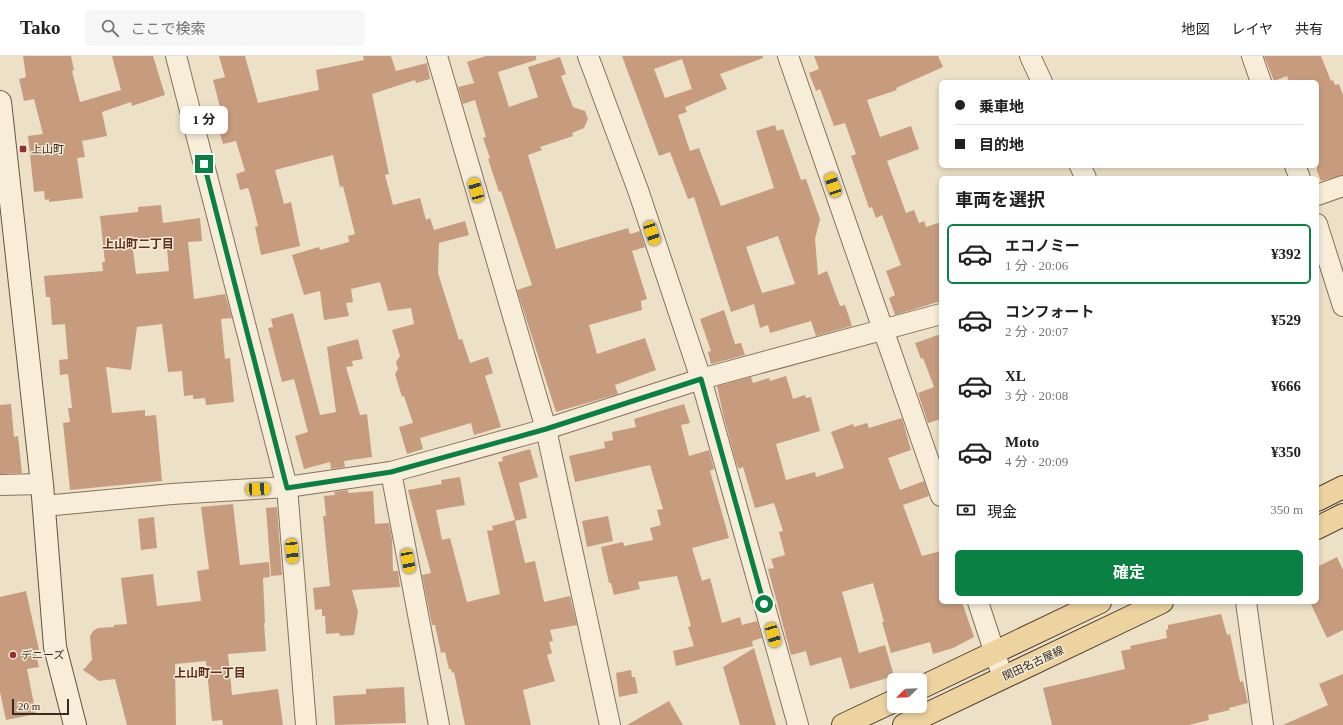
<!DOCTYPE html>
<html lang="ja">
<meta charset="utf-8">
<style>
:root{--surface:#fff;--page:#f6f6f6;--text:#222;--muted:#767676;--line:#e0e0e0;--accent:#0b8043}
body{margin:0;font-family:"Times New Roman","Noto Sans JP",serif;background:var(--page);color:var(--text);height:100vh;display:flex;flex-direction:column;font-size:15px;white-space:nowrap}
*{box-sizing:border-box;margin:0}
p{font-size:13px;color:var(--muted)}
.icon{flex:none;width:22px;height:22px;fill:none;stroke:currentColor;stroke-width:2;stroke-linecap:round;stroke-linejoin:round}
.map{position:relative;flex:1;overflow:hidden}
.sheet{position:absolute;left:939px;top:120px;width:380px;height:428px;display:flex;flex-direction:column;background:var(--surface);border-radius:6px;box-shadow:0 2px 6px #0003}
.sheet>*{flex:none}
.guide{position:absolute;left:939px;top:24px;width:380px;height:88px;border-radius:6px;box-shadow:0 2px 6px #0003;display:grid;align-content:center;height:88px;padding:0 16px;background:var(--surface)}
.needle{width:26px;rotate:247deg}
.buttons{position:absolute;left:887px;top:617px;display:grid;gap:8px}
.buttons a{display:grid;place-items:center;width:40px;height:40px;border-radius:6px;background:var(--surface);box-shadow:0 2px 6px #0003;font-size:20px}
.scale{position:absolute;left:12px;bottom:10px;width:57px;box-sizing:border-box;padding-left:4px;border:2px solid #372b20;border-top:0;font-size:11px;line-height:14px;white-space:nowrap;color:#372b20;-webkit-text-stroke:3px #f3ead5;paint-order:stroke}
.end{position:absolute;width:18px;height:18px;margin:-9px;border:5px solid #0b8043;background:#fff;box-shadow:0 0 0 2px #fff}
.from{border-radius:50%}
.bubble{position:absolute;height:28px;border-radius:6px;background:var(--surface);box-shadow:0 2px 6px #0003;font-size:13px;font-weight:700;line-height:28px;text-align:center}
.car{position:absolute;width:12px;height:24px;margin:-12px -6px;border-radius:5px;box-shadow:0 0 3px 1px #0007;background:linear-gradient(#f5c518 24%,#345 0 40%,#f5c518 0 76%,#345 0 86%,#f5c518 0)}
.guide b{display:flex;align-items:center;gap:14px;height:38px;font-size:15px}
.guide b+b{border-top:1px solid var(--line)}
.guide i{width:10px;height:10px;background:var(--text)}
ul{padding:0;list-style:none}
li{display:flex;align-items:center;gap:12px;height:60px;margin:0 8px 6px;padding:0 8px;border:2px solid transparent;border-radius:6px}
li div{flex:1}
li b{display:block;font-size:15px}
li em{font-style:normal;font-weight:700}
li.selected{border-color:var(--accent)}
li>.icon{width:36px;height:36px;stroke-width:1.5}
h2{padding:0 16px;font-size:18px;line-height:48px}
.pay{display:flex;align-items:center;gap:10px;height:44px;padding:0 16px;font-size:15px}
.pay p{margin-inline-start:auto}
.button{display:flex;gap:8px;margin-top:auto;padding:8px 16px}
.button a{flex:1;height:46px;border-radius:6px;background:var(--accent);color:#fff;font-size:16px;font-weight:700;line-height:46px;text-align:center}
header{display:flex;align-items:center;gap:24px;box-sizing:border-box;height:56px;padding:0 20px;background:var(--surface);border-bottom:1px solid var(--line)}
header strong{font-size:19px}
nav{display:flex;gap:22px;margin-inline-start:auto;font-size:14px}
.search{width:280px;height:36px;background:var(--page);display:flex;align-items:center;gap:10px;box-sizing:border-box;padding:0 14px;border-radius:6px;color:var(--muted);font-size:15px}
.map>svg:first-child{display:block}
.building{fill:#c79c7e;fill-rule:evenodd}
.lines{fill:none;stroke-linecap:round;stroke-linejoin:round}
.street-casing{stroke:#86725d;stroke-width:22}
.secondary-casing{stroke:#685340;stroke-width:24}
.primary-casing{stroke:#544131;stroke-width:24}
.street{stroke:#f7edd9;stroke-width:20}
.secondary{stroke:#f7edd9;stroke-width:22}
.primary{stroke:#ecd3a0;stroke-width:22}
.route{stroke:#0b8043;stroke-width:5}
.poi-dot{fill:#913032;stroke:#f3ead5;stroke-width:1.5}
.labels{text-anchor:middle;stroke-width:3;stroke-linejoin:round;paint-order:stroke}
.poi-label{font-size:11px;fill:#372b20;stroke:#f3ead5;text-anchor:start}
.street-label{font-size:11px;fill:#372b20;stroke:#f3ead5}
.neighbourhood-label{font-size:12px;font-weight:bold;fill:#612e22;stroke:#f3ead5}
</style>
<header>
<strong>Tako</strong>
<div class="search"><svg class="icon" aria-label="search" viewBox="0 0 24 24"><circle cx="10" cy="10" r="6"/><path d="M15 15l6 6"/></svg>ここで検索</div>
<nav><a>地図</a><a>レイヤ</a><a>共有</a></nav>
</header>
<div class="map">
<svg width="1343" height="669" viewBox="0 0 1343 669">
<rect width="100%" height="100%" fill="#ece0c6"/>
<g class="building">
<path d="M23,0H71L74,14L72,15L80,46L121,34L112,0H153L165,39L132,50L131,46L102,56L107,80L82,85L85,101L77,102L83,142L49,146V143L45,144L44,135L34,136L28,80L43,78L34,43L24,45L19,23L26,21Z"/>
<path d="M219,0H245L258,47L319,34L316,14L364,4L363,0H391L396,15L427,7L430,23L416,27L415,24L372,38L389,118L385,119L393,149L420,142L426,164L430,162L434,174L465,165L469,179L439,187L438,217L459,284L462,283L470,307L488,301L493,317L485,320L501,371L474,379L471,367L420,382L423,393L407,398L399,371L413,367L404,340L402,341L395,318L398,313L396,306L400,300L392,274L414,268L411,252L388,255L380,226L351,233L353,246L346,247L349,260L324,264L320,235L304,239L292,199L319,191L320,194L349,186L348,180L355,178L343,130L340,131L333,99L275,114L284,148L291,146L300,190L261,199L255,171L258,170L250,138L248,132L240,134L236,118L245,115L236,85L223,88L214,57L221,55L213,24L225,21Z"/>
<path d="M486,0H536V4L498,16L509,51L538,41L528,11L560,1L566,18L561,20L573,51L585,55L588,63L584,72L572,77L573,80L540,91L542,94L528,99L556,193L628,172L630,178L640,175L645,191L632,195L647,243L641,245L642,254L589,269L597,298L645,282L656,314L615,329L618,338L556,356L517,234L532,229L501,135L499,136L488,103L490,102L483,82L486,81L475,44L463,48L458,31L474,27L467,6Z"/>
<path d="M622,0H763V2L720,18L727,33L685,51L687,56L678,59L690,95L699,92L721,150L774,132L756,75L775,69L777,75L783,73L801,124L806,123L820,163L815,183L818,219L827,215L840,250L845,249L852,270L816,280L811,265L770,277L768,269L760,272L754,248L731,256L694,141L688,143L670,96L659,100ZM682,3L692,33L665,42L654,13ZM778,180L795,228L762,237L746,191Z"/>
<path d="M814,0H938L943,11L896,32L897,34L867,44L880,81L911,70L919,93L887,105L906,157L914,154L919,167L924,165L926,171L941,166V245L895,259L889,242L895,239L886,215L901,209L882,159L876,162L872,151L869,152L851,100L856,98L845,67L834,70L820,33L816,35L809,17L819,13Z"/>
<path d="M1264,0H1321L1331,25L1333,24L1335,29L1339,28L1343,39V119L1321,125L1317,115V26H1289L1287,20L1274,25Z"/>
<path d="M161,149L163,167L200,162L202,185L188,186L194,243L225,238L232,262L221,263L225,303L230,302L234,346L206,349L205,342L193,343V339L184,340L182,315L168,316L162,268L137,271L131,314L106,311L112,357L145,354V360L156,359L162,425L70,434L63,367L70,366L68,352H72L68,318L60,319L59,304L68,303L65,268L52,269L50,241H46L44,220L103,215L102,206H105L100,160L138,156V151ZM166,182L169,215L136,218L132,186Z"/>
<path d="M724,254L735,288L741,287L745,299L711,308L708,296L711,295L700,263Z"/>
<path d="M293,257L320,359L336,356L327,291L358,283L363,303L352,305L353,310L346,311L360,359L367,358L372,401L344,405L345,411L331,413L330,406L304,413L295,380L308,376L294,323L282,326L268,272L273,271L271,263Z"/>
<path d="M941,278V363L928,367L918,337L934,331L923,302L921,303L915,287Z"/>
<path d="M786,320L793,343L805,339L806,342L811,341L820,375L776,388L786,424L815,416L816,421L844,412L831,376L853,368L854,371L867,367L869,372L902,362L911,394L888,402L900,434L924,425L929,440L903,449L922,500L941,495V546H962L974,581L953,592L933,598L930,586L891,597L882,566H884L873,527L842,536L859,597L885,589L894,620L850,633L841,601L810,610L806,595L791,599L768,513L774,512L771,503L785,499L779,476L783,475L774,447L755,452L743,411L739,413L736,406L723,358L717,330L751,321L753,327L769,322L770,325Z"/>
<path d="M11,348L14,381L18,380L22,417L0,418V349Z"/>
<path d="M684,348L690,367L681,369L689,400L709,394L714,413L710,415L729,482L692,492L702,525L710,522L722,567L740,561L742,569L757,565L762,582L752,585L753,590L676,610L673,595L694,590L688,571L691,570L677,520L638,526L640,533L614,539L611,527H609L601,491L623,486L624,490L653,484L650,472L661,469L657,454L663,453L650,409L575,426L569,400L605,392L604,386L613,384L612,376L636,371L634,363Z"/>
<path d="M530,393L538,421L519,427L527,462L515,465L525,507L535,505L544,546L570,540L577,569L550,574L553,585L549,586L552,597L547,599L555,625L523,634L531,669H465L454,616L452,617L451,613H449L445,596L441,597L435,569H432L422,519L431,517L408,434L442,428L441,424L460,421L465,449L436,454L442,484L450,482L467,546L500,538L487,475L493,474L492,470L515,464L498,406L503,405L502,401Z"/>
<path d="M348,434V437L373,435L375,468L389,467L392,483L393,515H398L400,531L352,534L358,556L354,579L340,580L339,577L326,578L325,560H322V553L315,554L313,532L330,530L323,460H326L324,440L335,439L334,436Z"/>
<path d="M233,448L240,509L269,506L270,521L263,522L265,567H264L266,595L228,598L232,639L278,633L283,669H223L222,664L212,665L206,605L175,608L176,669H127L115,623L99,625L83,614L92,604L90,580L93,575L98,572L114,571V569L127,568L121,522L153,518L157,550L201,545L197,515L209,513L201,451Z"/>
<path d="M277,451L282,519L271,520L266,452Z"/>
<path d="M608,460L613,485L587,491L582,465Z"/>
<path d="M154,461L157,492L141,494L138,463Z"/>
<path d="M1337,501L1343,514V574L1327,582L1310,546H1317V511Z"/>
<path d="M26,535L39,594H35L39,611L27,613L36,658L6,664L0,636V541Z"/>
<path d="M1221,558L1227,579L1230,578L1240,626L1243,625L1248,647L1229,652L1230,654L1208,659L1209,664L1189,669H1052L1043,632L1125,613L1121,595L1131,593L1130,590L1167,582L1166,574L1168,573V569Z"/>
<path d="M754,592L776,669H740L723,611Z"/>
<path d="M631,614L632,621H635L638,637L619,641L616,617Z"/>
<path d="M1343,618V669H1283L1328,649L1319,628Z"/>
<path d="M404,631L406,667L335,669L333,640L366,638V633Z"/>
<path d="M669,645L683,669H627Z"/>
</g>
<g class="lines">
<defs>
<g id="street">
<path d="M176,0L287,431L306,669"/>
<path d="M437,0L546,373L610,669"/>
<path d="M588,0L638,134L701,323L798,669"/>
<path d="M788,0L941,440"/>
<path d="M1030,0L1042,26"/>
<path d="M1252,0L1261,26"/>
<path d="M1080,110L1086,122"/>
<path d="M1295,110L1300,122"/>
<path d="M1317,139L1343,130"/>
<path d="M1317,168L1343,250"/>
<path d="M391,416L439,669"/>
<path d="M0,429L42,428"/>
<path d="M44,450L172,438L287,431L391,416L546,373L701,323L941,258"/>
<path d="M978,546L1003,622"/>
<path d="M1246,546L1263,669"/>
</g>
<path id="secondary" d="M0,46L42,428L55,591L75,669"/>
<g id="primary">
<path d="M1317,444L1343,431"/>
<path d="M1317,472L1343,459"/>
<path d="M920,632L1100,546"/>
<path d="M843,669L894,645"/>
<path d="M904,669L1162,546"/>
</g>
</defs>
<use href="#street" class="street-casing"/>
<use href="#secondary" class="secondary-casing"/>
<use href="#primary" class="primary-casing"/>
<use href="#street" class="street"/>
<use href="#secondary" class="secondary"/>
<use href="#primary" class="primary"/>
</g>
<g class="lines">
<path class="route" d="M204,108L287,432L391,416L546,373L701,323L764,548"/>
</g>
<g class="poi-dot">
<rect x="19" y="89" width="8" height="8" rx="2"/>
<circle cx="13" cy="599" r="4"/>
</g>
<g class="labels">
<g class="poi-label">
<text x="31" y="97">上山町</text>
<text x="21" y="603">デニーズ</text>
</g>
<g class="street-label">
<text transform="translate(1033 607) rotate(-25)" y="4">関田名古屋線</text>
</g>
<g class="neighbourhood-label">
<text x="138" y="192">上山町二丁目</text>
<text x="210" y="621">上山町一丁目</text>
</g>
</g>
</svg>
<div class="buttons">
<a><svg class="needle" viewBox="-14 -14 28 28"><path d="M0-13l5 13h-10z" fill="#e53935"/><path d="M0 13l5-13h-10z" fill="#767676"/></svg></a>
</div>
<div class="scale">20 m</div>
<i class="end from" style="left:764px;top:548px"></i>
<i class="end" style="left:204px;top:108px"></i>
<div class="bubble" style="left:180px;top:50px;width:48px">1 分</div>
<i class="car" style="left:833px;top:129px;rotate:341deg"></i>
<i class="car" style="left:476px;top:134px;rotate:344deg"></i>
<i class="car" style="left:652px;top:177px;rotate:161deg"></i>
<i class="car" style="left:258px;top:433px;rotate:87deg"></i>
<i class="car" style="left:292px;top:495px;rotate:175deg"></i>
<i class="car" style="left:408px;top:505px;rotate:169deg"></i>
<i class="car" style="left:773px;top:579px;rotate:164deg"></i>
<div class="guide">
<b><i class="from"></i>乗車地</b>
<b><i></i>目的地</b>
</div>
<section class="sheet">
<h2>車両を選択</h2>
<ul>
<li class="selected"><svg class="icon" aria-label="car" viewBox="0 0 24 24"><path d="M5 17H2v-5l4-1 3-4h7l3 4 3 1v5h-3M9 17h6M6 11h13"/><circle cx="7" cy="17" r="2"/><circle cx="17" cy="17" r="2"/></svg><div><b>エコノミー</b><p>1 分 · 20:06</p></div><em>¥392</em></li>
<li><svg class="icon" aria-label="car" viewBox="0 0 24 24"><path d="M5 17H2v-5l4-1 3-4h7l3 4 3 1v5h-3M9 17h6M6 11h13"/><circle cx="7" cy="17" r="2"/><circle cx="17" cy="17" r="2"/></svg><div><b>コンフォート</b><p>2 分 · 20:07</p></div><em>¥529</em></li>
<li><svg class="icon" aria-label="car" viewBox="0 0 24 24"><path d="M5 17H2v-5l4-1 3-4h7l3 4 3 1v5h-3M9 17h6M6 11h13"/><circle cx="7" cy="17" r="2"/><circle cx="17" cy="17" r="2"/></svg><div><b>XL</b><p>3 分 · 20:08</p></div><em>¥666</em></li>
<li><svg class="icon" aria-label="car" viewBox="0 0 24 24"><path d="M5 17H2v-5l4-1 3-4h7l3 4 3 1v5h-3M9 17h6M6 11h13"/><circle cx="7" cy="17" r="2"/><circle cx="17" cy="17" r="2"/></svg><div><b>Moto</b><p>4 分 · 20:09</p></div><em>¥350</em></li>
</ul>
<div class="pay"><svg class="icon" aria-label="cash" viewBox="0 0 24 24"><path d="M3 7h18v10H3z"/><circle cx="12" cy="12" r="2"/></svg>現金<p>350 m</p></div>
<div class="button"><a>確定</a></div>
</section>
</div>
